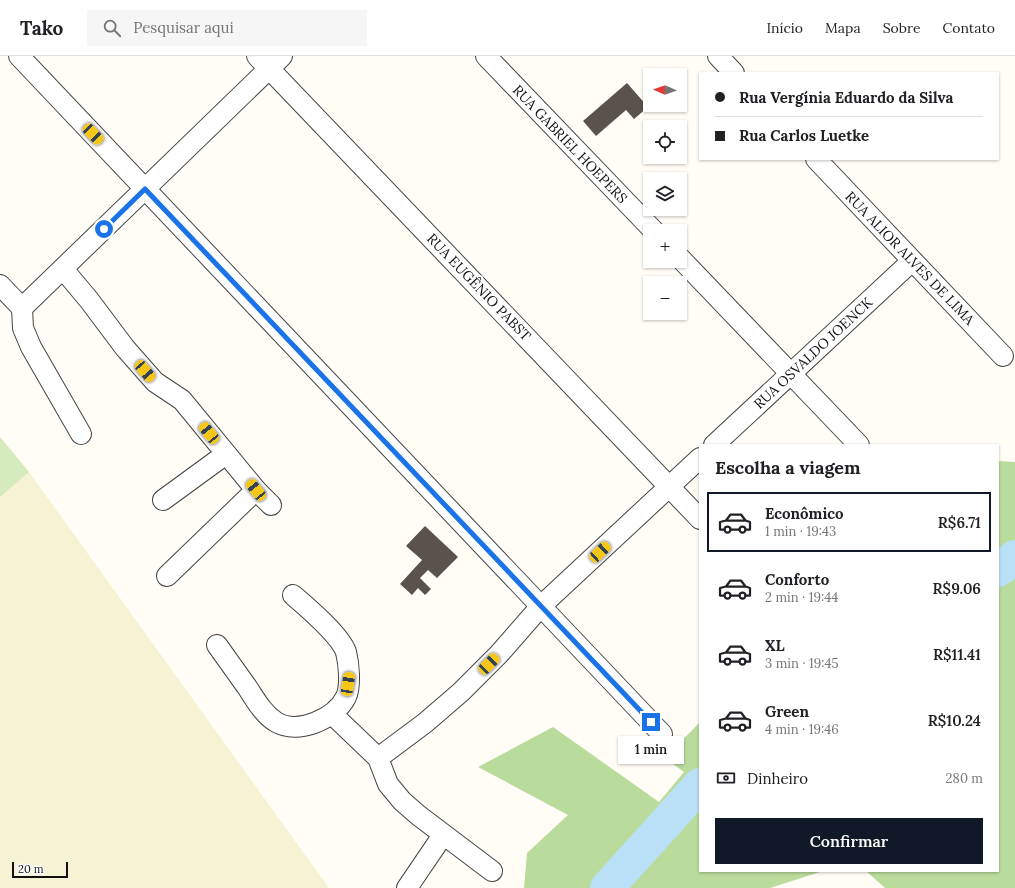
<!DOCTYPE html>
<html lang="pt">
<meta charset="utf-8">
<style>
:root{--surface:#fff;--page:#f6f6f6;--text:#202124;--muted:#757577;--line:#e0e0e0;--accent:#111827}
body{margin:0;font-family:Lora,serif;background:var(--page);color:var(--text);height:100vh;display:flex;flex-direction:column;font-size:15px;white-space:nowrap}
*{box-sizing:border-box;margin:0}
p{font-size:13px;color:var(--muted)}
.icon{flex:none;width:22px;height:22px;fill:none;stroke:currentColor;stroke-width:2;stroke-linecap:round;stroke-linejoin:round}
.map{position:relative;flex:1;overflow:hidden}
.sheet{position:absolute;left:699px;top:388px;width:300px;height:428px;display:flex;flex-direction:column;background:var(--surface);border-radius:0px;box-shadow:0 1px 3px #0004}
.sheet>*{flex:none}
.banner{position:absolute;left:699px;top:16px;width:300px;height:88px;border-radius:0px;box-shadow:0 1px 3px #0004;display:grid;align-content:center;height:88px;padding:0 16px;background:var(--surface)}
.needle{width:26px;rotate:272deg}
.tools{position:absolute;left:643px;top:12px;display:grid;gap:8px}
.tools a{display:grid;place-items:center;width:44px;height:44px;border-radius:0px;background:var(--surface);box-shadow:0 1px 3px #0004;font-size:20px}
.scale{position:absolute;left:12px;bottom:10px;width:56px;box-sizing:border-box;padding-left:4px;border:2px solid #111;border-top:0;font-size:11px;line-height:14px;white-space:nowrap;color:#111;-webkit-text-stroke:3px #fff;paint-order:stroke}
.end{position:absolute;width:18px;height:18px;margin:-9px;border:5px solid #1a73e8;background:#fff;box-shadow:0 0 0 2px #fff}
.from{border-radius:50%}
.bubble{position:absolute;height:28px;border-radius:0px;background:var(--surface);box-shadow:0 1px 3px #0004;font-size:13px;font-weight:600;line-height:28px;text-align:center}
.car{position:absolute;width:12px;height:24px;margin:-12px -6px;border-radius:5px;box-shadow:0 0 3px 1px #0007;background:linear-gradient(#f5c518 24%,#345 0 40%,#f5c518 0 76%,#345 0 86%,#f5c518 0)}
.banner b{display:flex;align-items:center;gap:14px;height:38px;font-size:15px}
.banner b+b{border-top:1px solid var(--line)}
.banner i{width:10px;height:10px;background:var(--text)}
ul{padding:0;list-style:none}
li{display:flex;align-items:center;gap:12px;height:60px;margin:0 8px 6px;padding:0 8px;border:2px solid transparent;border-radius:0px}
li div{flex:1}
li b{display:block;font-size:15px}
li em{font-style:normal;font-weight:600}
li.selected{border-color:var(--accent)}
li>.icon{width:36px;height:36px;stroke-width:1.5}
h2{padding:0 16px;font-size:18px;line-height:48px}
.pay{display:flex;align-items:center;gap:10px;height:44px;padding:0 16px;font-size:15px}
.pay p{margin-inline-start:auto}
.cta{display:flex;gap:8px;margin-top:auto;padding:8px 16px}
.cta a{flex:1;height:46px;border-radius:0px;background:var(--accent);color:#fff;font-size:16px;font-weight:600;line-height:46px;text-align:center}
header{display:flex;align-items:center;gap:24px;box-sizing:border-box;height:56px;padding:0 20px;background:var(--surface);border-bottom:1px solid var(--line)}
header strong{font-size:19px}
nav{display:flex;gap:22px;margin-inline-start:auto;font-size:14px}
.search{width:280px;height:36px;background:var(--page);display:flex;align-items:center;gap:10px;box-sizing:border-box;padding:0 14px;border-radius:0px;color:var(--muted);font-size:15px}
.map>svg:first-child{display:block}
.farmland{fill:#f6f3d4}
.green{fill:#d5ebbd}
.forest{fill:#b9dc9c}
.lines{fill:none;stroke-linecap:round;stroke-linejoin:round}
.river{stroke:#b9e0f7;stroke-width:34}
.building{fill:#5a524d}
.street-casing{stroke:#444;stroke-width:22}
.street{stroke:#fff;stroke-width:20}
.route{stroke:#1a73e8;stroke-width:5}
.labels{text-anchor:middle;stroke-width:4;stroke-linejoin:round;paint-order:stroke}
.street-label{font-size:14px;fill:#111;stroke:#fff}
</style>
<header>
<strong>Tako</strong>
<div class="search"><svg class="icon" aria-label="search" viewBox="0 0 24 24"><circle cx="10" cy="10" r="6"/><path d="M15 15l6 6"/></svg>Pesquisar aqui</div>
<nav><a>Início</a><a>Mapa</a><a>Sobre</a><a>Contato</a></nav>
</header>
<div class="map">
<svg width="1015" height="832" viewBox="0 0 1015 832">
<rect width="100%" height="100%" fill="#fffdf5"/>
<path class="farmland" d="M0,381L29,416L329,832H0Z"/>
<path class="green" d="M0,381L29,416L0,441Z"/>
<g class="forest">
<path d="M998,405L1015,406V832H885L866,815H998Z"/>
<path d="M700,666V815H823L770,832H524L527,797L568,759L478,711L553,671L659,746L684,716L665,702Z"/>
</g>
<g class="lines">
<g class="river">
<path d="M998,514L1015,501"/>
<path d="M607,832L700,729"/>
</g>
</g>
<g class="building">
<path d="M627,27L648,51L634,63L626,54L596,80L583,65Z"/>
<path d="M425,470L458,501L437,522L428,514L420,522L431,533L425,539L418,532L412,539L400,528L422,504L406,490Z"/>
</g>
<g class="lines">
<defs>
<g id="street">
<path d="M19,0L662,678"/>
<path d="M257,0L700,463"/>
<path d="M486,0L654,175"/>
<path d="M718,0L734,17"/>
<path d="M816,103L1003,300"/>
<path d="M680,202L859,389"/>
<path d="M63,213L89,244L125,292L155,326L182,344L256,434L271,449"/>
<path d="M0,229L22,252"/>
<path d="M22,252L282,0"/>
<path d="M22,252L23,272L31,291L81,378"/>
<path d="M714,389L912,205"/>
<path d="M163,444L226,398"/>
<path d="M167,520L256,434"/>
<path d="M217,589C227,603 237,617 247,631C255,643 263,658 276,666C298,679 335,663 346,641C351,630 349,608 346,596C340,579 307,551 293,539"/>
<path d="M332,658L378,702L388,728L402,745L418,759L492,815"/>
<path d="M378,702L425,667L461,636L499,598L541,550L700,402"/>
<path d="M407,832L443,779"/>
</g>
</defs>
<use href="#street" class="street-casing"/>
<use href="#street" class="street"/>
</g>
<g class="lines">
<path class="route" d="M104,173L145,133L651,666"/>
</g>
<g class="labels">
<g class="street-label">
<text transform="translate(570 88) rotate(46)" y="5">RUA GABRIEL HOEPERS</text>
<text transform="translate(910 202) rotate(46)" y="5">RUA ALIOR ALVES DE LIMA</text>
<text transform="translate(479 231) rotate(46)" y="5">RUA EUGÊNIO PABST</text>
<text transform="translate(813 297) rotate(-43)" y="5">RUA OSVALDO JOENCK</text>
</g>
</g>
</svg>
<div class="tools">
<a><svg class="needle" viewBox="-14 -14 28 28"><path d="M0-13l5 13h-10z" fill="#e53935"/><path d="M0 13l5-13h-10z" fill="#757577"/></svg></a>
<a><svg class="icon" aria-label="locate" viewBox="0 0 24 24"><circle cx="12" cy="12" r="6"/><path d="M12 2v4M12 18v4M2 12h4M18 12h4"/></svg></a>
<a><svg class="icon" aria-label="layers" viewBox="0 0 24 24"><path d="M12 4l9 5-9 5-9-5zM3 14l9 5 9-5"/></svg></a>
<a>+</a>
<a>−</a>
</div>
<div class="scale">20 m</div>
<i class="end from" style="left:104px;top:173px"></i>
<i class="end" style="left:651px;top:666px"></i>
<div class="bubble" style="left:618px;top:680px;width:66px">1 min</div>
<i class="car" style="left:93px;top:78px;rotate:136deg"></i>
<i class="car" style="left:145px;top:315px;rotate:139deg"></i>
<i class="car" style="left:209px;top:377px;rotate:321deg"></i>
<i class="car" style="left:256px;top:434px;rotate:321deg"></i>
<i class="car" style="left:600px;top:496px;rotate:47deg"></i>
<i class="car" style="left:489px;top:608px;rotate:45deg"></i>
<i class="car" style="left:348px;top:628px;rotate:9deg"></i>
<div class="banner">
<b><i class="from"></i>Rua Vergínia Eduardo da Silva</b>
<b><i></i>Rua Carlos Luetke</b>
</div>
<section class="sheet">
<h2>Escolha a viagem</h2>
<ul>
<li class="selected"><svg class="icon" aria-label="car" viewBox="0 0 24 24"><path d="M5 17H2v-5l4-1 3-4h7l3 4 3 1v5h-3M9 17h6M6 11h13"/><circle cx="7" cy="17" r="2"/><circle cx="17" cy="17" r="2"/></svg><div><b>Econômico</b><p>1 min · 19:43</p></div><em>R$6.71</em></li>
<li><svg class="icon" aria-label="car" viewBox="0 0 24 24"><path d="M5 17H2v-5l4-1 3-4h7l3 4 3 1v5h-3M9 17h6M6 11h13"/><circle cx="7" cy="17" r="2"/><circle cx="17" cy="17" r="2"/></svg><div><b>Conforto</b><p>2 min · 19:44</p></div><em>R$9.06</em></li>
<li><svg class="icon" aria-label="car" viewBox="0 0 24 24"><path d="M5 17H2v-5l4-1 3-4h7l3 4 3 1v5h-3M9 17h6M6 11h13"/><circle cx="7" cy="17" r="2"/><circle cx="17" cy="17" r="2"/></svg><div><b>XL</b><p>3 min · 19:45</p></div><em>R$11.41</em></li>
<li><svg class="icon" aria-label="car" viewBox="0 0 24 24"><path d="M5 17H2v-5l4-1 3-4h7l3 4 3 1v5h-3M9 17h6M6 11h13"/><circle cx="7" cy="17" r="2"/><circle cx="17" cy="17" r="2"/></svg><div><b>Green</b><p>4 min · 19:46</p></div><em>R$10.24</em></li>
</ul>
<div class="pay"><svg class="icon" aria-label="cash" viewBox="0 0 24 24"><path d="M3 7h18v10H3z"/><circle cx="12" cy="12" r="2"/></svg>Dinheiro<p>280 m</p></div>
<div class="cta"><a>Confirmar</a></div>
</section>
</div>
